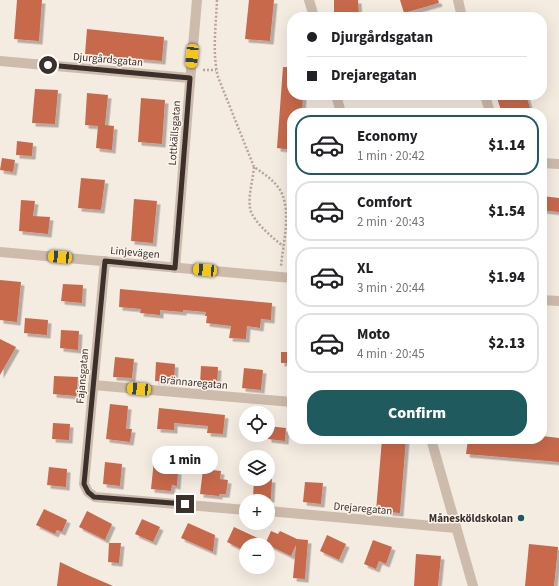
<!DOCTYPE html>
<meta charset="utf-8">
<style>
:root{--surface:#fff;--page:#f2f2f2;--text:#202124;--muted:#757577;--line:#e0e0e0;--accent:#1f5a5e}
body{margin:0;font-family:"Source Sans 3",sans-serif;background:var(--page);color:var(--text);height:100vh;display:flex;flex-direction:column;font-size:15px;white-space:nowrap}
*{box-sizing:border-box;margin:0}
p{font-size:13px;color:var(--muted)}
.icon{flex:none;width:22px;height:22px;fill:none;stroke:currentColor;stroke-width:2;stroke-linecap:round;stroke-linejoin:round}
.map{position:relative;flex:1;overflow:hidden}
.panel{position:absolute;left:287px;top:108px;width:260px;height:336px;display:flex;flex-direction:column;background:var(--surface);border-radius:16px;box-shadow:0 4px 16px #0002}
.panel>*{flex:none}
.banner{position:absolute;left:287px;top:12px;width:260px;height:88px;border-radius:16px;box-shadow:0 4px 16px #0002;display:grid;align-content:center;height:88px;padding:0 20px;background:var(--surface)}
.tools{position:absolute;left:239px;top:406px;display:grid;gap:8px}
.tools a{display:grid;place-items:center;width:36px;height:36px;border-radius:50%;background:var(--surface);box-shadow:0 4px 16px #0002;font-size:20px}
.end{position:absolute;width:18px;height:18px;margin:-9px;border:5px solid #3b302b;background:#fff;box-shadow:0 0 0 2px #fff}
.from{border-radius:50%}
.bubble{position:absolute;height:28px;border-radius:14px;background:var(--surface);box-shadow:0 4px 16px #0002;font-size:13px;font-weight:800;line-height:28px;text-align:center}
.car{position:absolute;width:12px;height:24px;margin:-12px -6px;border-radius:5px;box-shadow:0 0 3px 1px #0007;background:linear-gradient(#f5c518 24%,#345 0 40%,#f5c518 0 76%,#345 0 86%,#f5c518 0)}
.banner b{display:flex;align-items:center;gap:14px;height:38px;font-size:15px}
.banner b+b{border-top:1px solid var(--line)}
.banner i{width:10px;height:10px;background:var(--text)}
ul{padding:7px 0 0;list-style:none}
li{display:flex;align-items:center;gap:12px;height:60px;margin:0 8px 6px;padding:0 12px;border:2px solid var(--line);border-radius:16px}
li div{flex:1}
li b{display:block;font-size:15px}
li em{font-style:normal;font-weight:800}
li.selected{border-color:var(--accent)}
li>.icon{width:36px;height:36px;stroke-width:1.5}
.cta{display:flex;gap:8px;margin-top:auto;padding:8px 20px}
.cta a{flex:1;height:46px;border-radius:16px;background:var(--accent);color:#fff;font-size:16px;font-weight:800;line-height:46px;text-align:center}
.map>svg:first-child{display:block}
.building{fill:#c8694b;filter:url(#shadow)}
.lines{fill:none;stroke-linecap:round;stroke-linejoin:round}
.path{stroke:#b9a596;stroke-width:2.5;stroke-dasharray:2 2;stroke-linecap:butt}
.minor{stroke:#cdbbac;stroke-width:10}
.route{stroke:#3b302b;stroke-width:5}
.poi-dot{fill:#1f5a5e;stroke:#fbf5ee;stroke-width:1.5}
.labels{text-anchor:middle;stroke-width:3;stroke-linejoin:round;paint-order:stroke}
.street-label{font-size:11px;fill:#3b302b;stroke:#fbf5ee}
.poi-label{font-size:11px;font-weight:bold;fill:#3b302b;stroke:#fbf5ee;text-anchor:end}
</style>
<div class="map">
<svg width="559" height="586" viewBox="0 0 559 586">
<defs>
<filter id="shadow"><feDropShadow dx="3.5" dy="3.5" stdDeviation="0" flood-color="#0004"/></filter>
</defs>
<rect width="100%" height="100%" fill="#f4ebe1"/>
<g class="building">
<path d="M17,0H42L39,41L14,39Z"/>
<path d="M249,0H274L270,41L245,39Z"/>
<path d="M334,0H358L359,17H342V15H334Z"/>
<path d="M400,0H438L439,3L404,13Z"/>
<path d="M87,29L164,37L162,61L85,54Z"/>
<path d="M283,67H292V95H303L302,113H292V150L277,148Z"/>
<path d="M35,89L58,90L55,124L32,123Z"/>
<path d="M87,93L108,95L105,125L114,126L112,150L96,148L98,126L85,125Z"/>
<path d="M496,95H513L514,99L526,95L530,108L514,113H502Z"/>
<path d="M141,98L165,100L162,144L138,142Z"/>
<path d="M17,141L33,143L32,156L16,155Z"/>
<path d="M2,158L15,160L13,172L0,170Z"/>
<path d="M81,178L105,180L101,210L78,208Z"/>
<path d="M542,196L559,198V212L542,210Z"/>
<path d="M134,199L157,201L153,243L131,241Z"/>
<path d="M21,200L35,201L33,216L50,217L48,234L19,231Z"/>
<path d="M0,280L21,282L17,322L0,320Z"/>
<path d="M63,284L83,285L82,303L61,301Z"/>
<path d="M120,289L272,303L271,320L261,319L260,328L247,326L246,339L229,338L231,326L206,323L207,316H205L206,312L183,310V312L160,310V315L140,313L141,309L119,307Z"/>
<path d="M25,318L48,320L47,335L24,333Z"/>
<path d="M61,330L79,331L78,350L60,348Z"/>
<path d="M0,339L16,347L0,375Z"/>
<rect x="281" y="352" width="11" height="11"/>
<path d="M115,357L134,359L132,378L113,377Z"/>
<path d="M156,362L175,364L174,382L155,381Z"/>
<path d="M201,366L218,367L217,386L200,384Z"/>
<path d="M244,368L263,370L261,390L242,388Z"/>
<path d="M54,376L78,377L76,396L53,394Z"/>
<path d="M110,404L128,406L126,429H132L130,442L106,439Z"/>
<path d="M159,408L225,415L223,434L207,433L208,426L174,423V430L157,429Z"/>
<path d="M53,423L70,424L69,440L52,439Z"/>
<path d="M268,426L286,428L285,441L268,439Z"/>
<path d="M542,436L559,438V462L466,454L468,439H542Z"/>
<path d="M382,439H406L400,513L376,511Z"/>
<path d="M154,460L174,461L173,470L178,471L177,486L172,485L171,491L151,489Z"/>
<path d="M105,462L122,464L120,486L103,484Z"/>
<path d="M49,467L67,469L66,487L47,485Z"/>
<path d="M203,469L221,471L220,479L228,480L226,494H219V496L200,494Z"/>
<path d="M254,479H272L271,499L253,497Z"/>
<path d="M305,482L323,483L321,504L303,502Z"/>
<path d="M44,509L67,520L62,532L57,530L55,534L36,525Z"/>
<path d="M87,511L112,524L105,540L79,527Z"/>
<path d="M142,519L160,527L153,542L135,534Z"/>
<path d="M188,523L215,535L213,552L181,538Z"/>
<path d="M234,527L266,542L271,531L278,534L280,531L297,539L308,540L305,579L293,578L296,545L291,556L268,545H246L245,551L227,542Z"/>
<path d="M327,535L346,544L339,560L320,551Z"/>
<path d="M373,540L392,547L386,564L379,561L376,569L364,564Z"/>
<path d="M109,543H121L119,563L108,562Z"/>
<path d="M529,544L558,547L554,586H525Z"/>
<path d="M416,554L441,556L438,586H414Z"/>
<path d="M60,562L83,573L113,586H57Z"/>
</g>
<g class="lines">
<g class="path">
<path d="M217,0C216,25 212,53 218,77L254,167C263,173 272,179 278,187C293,206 283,244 281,266"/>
<path d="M203,70H216"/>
<path d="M254,167C253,180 248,195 250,208C252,221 273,238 283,246"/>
</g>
<g class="minor">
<path d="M309,0L314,17"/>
<path d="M458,0L462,17"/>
<path d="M0,61L190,78"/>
<path d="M336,95L341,113"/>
<path d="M485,95L490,113"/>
<path d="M542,163L559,164"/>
<path d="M0,252L292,278"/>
<path d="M105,261L84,484L88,492L95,497L246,510"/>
<path d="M175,268L191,70L197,0"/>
<path d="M542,300L559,301"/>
<path d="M93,385L292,402"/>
<path d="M431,439L473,586"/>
<path d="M268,511L456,528"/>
</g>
</g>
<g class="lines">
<path class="route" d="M48,65L190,78L175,268L105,261L84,484L88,492L94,497L185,504"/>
</g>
<circle class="poi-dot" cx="521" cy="518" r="4"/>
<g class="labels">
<g class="street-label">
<text transform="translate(108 59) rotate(5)" y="4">Djurgårdsgatan</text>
<text transform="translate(174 133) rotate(-86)" y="4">Lottkällsgatan</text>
<text transform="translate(135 252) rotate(5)" y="4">Linjevägen</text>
<text transform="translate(82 376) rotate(-85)" y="4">Fajansgatan</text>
<text transform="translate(194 382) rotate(5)" y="4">Brännaregatan</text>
<text transform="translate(363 508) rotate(5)" y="4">Drejaregatan</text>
</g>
<g class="poi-label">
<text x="513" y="522">Månesköldskolan</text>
</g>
</g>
</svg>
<div class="tools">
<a><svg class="icon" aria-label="locate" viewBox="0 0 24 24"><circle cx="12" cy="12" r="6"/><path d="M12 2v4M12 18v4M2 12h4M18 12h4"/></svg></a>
<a><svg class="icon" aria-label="layers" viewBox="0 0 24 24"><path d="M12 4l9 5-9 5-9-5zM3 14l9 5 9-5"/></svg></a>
<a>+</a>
<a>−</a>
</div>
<i class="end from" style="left:48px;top:65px"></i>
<i class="end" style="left:185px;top:504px"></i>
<div class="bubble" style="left:152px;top:446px;width:66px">1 min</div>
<i class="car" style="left:192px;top:56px;rotate:186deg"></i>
<i class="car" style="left:60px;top:257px;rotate:275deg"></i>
<i class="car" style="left:205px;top:270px;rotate:275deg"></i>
<i class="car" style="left:139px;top:389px;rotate:275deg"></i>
<div class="banner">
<b><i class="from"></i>Djurgårdsgatan</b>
<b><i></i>Drejaregatan</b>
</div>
<section class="panel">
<ul>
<li class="selected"><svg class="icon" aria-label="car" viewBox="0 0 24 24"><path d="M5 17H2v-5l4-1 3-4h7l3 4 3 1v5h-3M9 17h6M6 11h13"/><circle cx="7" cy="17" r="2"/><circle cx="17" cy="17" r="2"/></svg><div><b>Economy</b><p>1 min · 20:42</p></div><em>$1.14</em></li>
<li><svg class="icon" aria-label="car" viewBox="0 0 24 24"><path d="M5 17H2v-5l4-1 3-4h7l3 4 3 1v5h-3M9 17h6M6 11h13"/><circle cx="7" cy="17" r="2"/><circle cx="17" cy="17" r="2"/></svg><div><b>Comfort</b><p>2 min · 20:43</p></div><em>$1.54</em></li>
<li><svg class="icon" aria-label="car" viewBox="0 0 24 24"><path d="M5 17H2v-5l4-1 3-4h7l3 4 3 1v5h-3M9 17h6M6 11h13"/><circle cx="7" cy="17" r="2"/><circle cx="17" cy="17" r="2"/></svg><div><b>XL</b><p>3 min · 20:44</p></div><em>$1.94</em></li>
<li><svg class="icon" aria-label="car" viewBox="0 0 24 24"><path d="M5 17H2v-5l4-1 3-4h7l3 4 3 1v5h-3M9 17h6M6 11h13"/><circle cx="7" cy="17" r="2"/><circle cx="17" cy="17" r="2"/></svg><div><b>Moto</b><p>4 min · 20:45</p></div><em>$2.13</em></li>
</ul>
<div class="cta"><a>Confirm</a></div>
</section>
</div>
